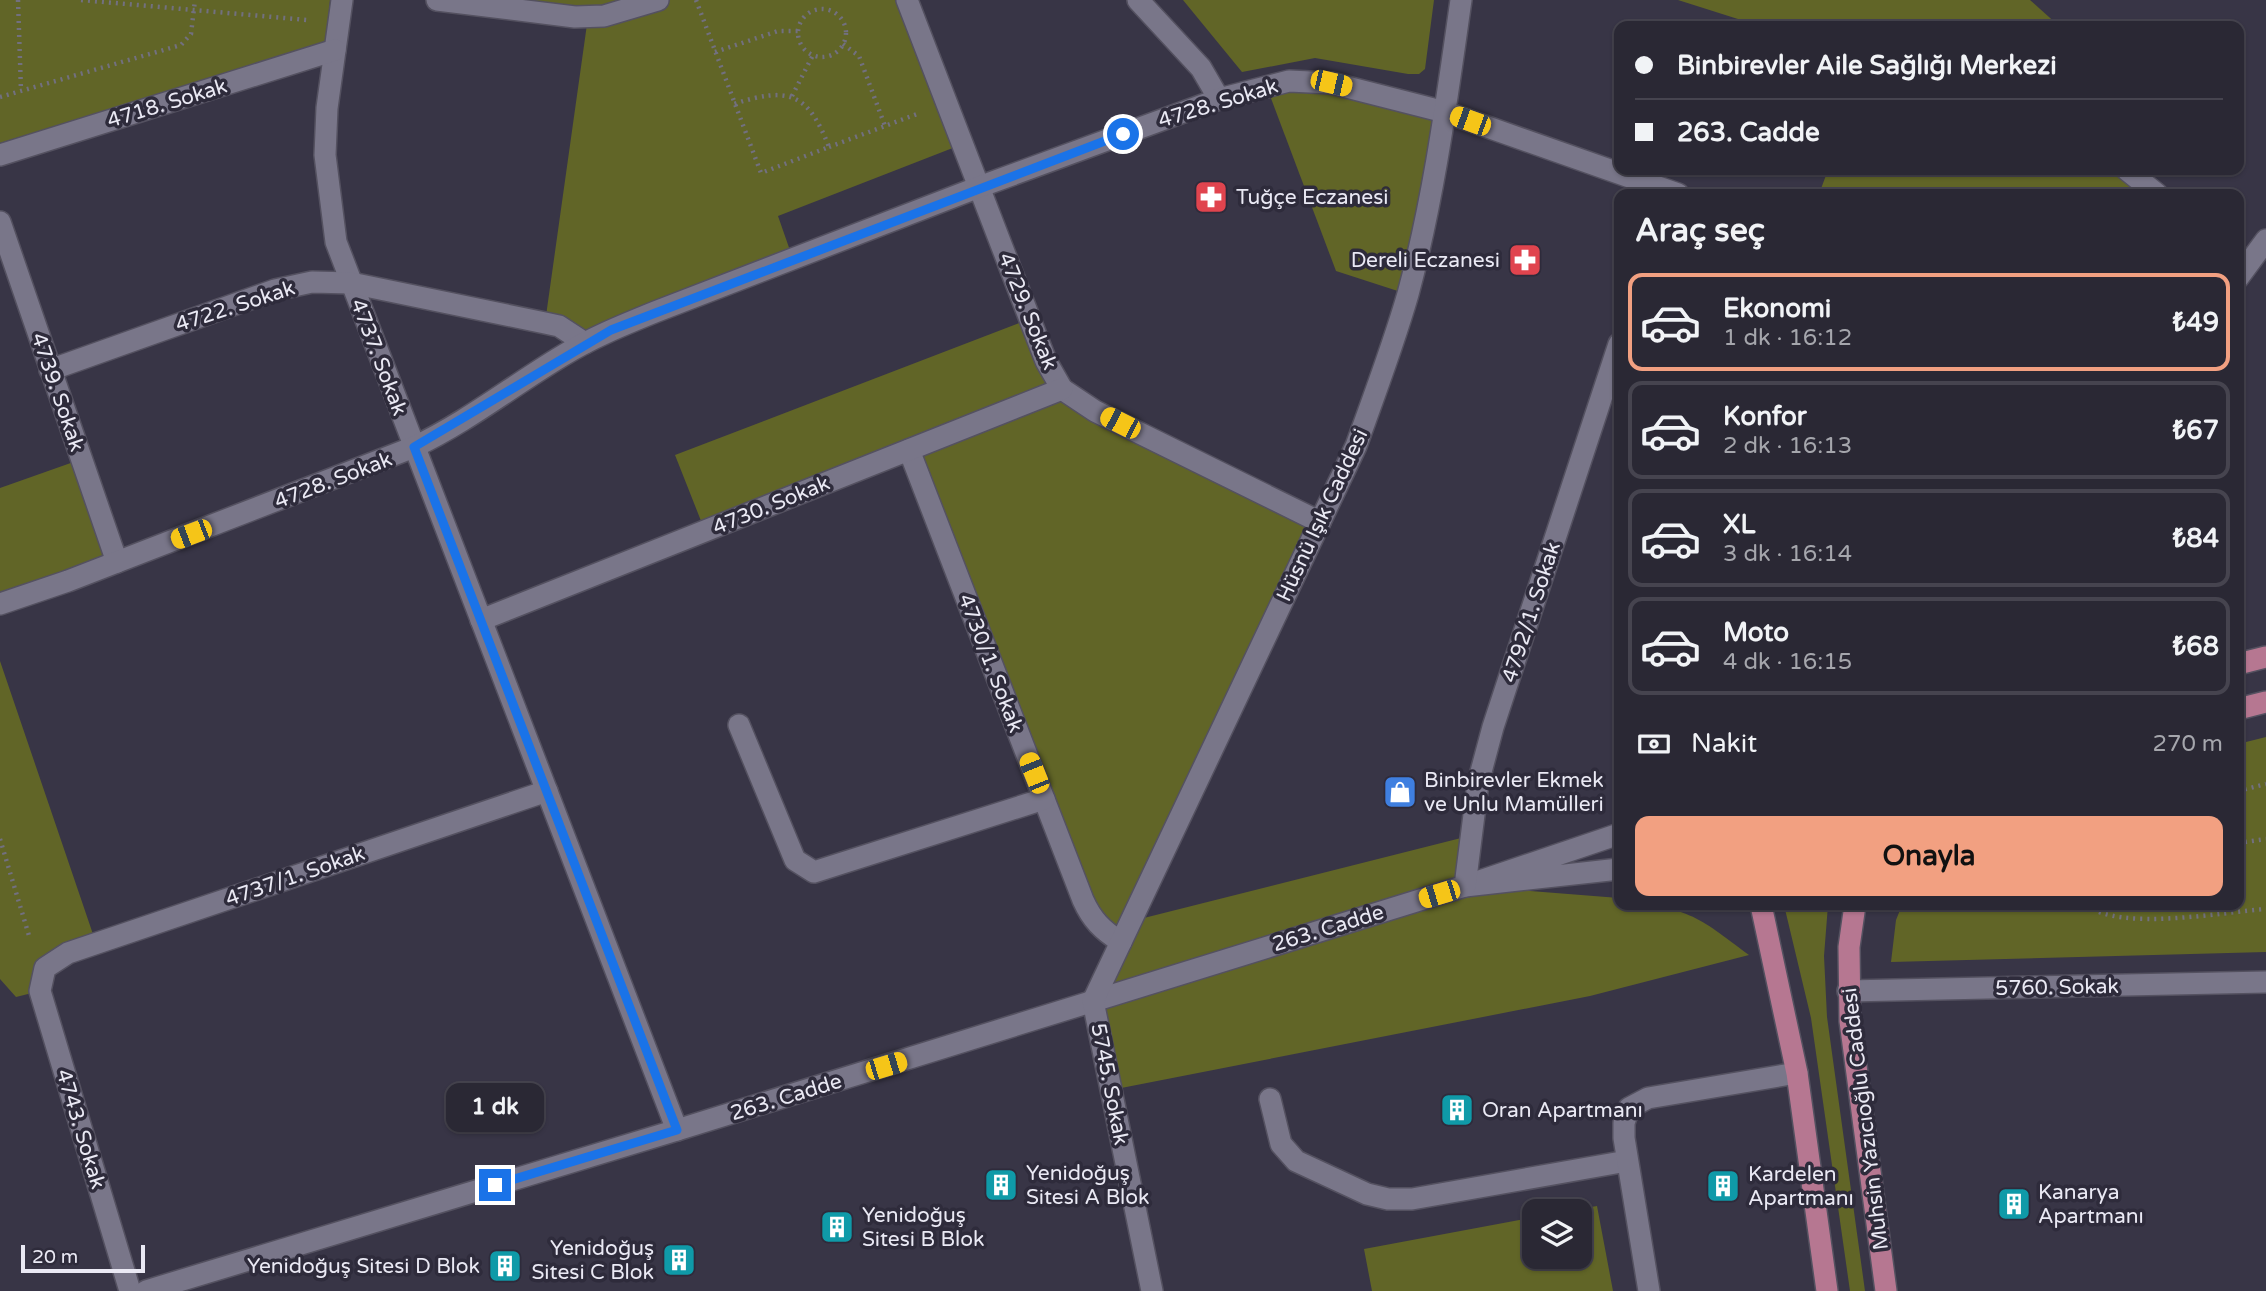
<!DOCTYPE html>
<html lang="tr">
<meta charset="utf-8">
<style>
:root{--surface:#2a2834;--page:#32303c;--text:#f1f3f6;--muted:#a5a6ac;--line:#46444f;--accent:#f2a081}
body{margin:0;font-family:"Varela Round",sans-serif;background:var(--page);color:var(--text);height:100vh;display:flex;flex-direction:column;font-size:26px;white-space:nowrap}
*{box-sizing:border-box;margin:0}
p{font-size:23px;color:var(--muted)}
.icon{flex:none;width:38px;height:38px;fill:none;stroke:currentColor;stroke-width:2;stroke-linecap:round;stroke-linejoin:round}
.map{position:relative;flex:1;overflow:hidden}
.drawer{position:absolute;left:1614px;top:189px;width:630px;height:721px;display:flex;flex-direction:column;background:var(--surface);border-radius:14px;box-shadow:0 2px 5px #0004,0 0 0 2px var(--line)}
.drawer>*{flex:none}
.top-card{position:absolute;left:1614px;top:21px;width:630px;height:154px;border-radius:14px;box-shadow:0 2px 5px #0004,0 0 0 2px var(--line);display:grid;align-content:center;height:154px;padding:0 21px;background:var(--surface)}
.fabs{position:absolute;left:1522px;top:1199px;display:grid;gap:14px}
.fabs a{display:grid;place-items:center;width:70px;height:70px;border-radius:14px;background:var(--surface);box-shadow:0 2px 5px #0004,0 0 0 2px var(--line);font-size:35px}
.scale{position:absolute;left:21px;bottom:18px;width:124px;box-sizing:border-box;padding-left:7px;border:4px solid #eae9f4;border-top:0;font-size:19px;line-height:24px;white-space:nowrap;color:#eae9f4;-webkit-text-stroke:5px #2e2b3b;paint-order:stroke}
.end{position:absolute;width:32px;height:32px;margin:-16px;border:9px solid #1a73e8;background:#fff;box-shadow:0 0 0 4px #fff}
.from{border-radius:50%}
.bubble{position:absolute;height:49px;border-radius:14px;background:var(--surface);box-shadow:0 2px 5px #0004,0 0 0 2px var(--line);font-size:23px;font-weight:800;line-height:49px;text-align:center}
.car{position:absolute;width:21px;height:42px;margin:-21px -10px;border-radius:9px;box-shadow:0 0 5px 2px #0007;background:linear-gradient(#f5c518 24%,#345 0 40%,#f5c518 0 76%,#345 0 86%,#f5c518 0)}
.top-card b{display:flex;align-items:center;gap:24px;height:66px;font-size:26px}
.top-card b+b{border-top:2px solid var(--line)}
.top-card i{width:18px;height:18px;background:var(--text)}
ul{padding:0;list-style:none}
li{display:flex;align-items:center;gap:21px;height:98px;margin:0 14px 10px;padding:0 7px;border:4px solid var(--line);border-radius:14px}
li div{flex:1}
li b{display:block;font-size:26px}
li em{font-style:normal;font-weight:800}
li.on{border-color:var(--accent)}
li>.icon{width:63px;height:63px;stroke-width:1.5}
h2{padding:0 21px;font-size:32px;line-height:84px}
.pay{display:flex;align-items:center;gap:18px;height:77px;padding:0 21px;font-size:26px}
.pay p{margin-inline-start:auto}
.cta{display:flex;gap:14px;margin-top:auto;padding:14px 21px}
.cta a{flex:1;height:80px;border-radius:14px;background:var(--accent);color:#111;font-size:28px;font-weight:800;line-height:80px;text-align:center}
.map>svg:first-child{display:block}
.green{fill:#616527}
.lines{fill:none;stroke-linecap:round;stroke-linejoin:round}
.minor-casing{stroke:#545160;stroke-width:24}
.major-casing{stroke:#545160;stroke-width:24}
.path{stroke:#72707f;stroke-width:4.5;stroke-dasharray:2 5;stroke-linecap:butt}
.minor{stroke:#797689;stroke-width:21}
.major{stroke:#b67791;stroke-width:21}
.route{stroke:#1a73e8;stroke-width:9}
.labels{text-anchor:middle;stroke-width:7;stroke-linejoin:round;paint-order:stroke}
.street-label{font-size:21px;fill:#eae9f4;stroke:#2e2b3b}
.poi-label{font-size:21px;fill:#eae9f4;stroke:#2e2b3b;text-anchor:start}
</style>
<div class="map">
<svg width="2266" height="1291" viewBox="0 0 2266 1291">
<rect width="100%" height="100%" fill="#383546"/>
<g class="green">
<path d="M0,0H330L326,42L0,143Z"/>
<path d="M437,0H907L963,144L778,216L793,259L585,343L545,323L588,17Z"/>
<path d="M1183,0H1434L1425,69L1419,74H1408L1315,58L1242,72Z"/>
<path d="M1678,0H2030L2059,26H1760Z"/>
<path d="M1289,81L1445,112L1407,294L1336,271L1266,85Z"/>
<path d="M1828,170H2127L2157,194H1819Z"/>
<path d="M1030,319L1056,381L1320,522L1132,921L1469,836L1466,886L1619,898V905C1686,905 1697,916 1749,955L1590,996L1111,1090L1093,1001L1121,942L1102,930L909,450L705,531L675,455Z"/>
<path d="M82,459L117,562L0,604V488Z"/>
<path d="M0,661L96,943L68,953L40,991L16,997L0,979Z"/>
<path d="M2266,737V952L1891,962L1896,920L1902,905H2238V744Z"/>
<path d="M1784,905H1828L1824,956L1827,1017L1865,1291H1850L1811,1018Z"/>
<path d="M1597,1206L1613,1291H1372L1364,1249L1535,1217V1256H1580V1211H1568Z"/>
</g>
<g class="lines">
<defs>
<g id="minor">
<path d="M342,0L327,108L325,155L336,242L677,1130"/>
<path d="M437,0L575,17L604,16L658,0"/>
<path d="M907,0L1046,361L1062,389L1095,411L1320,522"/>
<path d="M1138,0L1201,68L1219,99"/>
<path d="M0,155L335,50"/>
<path d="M2127,170L2157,194"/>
<path d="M0,222L117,562"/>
<path d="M2238,278L2266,240"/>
<path d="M50,370L275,290L312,282L351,283L545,323L559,326L585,343"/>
<path d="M909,450L1083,900C1092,920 1102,930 1121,942"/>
<path d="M0,604L68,581L414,447C467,422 512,386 562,356C591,338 623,325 655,312L979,187L1219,99L1289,81L1331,83L1445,112L1678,194"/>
<path d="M481,620L1062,389"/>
<path d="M739,725L795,860L814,872L1044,799"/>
<path d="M1619,834L1465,886L1619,869"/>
<path d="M1848,991L2266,982"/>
<path d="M1270,1099L1281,1144L1296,1161L1367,1194L1388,1199H1412L1627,1161"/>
<path d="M130,1291L40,991L45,968L68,953L547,791"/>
<path d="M146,1291L677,1130L1465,886L1478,783L1493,727L1619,344"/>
<path d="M1152,1291L1093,1001L1356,446C1374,396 1393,346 1408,294C1434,198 1447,98 1461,0"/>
<path d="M1649,1291L1624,1138V1123L1629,1108L1648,1098L1797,1073"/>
</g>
<g id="major">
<path d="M2238,664L2266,657"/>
<path d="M2238,709L2266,702"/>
<path d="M1761,905L1797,1073L1827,1291"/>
<path d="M1855,905L1849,947L1850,1021L1886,1291"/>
</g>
</defs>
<use href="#minor" class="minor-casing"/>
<use href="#major" class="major-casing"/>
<g class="path">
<path d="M18,0L21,91"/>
<path d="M81,0L307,20"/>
<path d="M696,0L761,173L829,147C808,93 789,86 734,104"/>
<circle cx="822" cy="33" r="24"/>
<path d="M843,44L859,56L885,126"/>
<path d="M715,52L778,31H798"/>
<path d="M792,96L813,55"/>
<path d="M0,97L181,45L191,34L195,0"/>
<path d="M829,147L917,114"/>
<path d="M2238,791L2266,784"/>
<path d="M0,839L30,939"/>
<path d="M2238,843L2266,839"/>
<path d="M2087,905C2120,932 2222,912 2266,909"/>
</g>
<use href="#minor" class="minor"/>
<use href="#major" class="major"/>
</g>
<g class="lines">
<path class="route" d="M495,1185L677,1130L414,447L611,330L1123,134"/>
</g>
<defs>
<symbol id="pharmacy-square" viewBox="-11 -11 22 22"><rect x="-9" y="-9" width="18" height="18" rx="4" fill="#e0444e" stroke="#2e2b3b"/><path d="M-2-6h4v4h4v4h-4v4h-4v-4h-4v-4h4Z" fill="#fff"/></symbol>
<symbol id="shop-square" viewBox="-11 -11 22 22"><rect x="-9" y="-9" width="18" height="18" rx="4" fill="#3f7fe0" stroke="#2e2b3b"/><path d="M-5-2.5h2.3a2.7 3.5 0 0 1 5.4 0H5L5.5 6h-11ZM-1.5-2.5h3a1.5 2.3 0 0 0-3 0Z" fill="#fff"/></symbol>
<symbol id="building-square" viewBox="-11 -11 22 22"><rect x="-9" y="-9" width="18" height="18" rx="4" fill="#0f9aa8" stroke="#2e2b3b"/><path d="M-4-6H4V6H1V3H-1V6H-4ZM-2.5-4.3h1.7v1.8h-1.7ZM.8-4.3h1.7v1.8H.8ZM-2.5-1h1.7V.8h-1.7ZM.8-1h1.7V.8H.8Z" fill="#fff"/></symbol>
</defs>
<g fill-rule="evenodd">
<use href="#pharmacy-square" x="1192" y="178" width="38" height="38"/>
<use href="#pharmacy-square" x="1506" y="241" width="38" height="38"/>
<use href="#shop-square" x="1381" y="773" width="38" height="38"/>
<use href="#building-square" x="1438" y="1091" width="38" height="38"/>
<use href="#building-square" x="982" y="1166" width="38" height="38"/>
<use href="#building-square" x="1704" y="1167" width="38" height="38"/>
<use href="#building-square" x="1995" y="1185" width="38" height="38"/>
<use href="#building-square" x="818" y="1208" width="38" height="38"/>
<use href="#building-square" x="660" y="1241" width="38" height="38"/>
<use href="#building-square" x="486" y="1247" width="38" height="38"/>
</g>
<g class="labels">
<g class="street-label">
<text transform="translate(167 103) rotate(-17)" y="7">4718. Sokak</text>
<text transform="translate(1218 103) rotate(-17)" y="7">4728. Sokak</text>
<text transform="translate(235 306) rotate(-18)" y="7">4722. Sokak</text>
<text transform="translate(1028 311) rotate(68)" y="7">4729. Sokak</text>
<text transform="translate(379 357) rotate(69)" y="7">4737. Sokak</text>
<text transform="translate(58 392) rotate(71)" y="7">4739. Sokak</text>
<text transform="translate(333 480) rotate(-21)" y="7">4728. Sokak</text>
<text transform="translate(771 505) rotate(-22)" y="7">4730. Sokak</text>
<text transform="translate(1322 515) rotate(-65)" y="7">Hüsnü Işık Caddesi</text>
<text transform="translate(1531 612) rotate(-72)" y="7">4792/1. Sokak</text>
<text transform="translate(991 663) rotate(69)" y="7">4730/1. Sokak</text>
<text transform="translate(295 876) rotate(-19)" y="7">4737/1. Sokak</text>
<text transform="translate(1328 928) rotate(-17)" y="7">263. Cadde</text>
<text transform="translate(2057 987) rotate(-1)" y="7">5760. Sokak</text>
<text transform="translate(1110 1084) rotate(79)" y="7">5745. Sokak</text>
<text transform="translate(786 1097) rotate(-17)" y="7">263. Cadde</text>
<text transform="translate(1865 1119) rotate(-97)" y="7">Muhsin Yazıcıoğlu Caddesi</text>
<text transform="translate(81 1129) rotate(73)" y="7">4743. Sokak</text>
</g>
<g class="poi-label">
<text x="1236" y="204">Tuğçe Eczanesi</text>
<text x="1500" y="267" text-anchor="end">Dereli Eczanesi</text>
<text x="1424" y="787">Binbirevler Ekmek<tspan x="1424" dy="24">ve Unlu Mamülleri</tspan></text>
<text x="1482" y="1117">Oran Apartmanı</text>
<text x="1026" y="1180">Yenidoğuş<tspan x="1026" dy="24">Sitesi A Blok</tspan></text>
<text x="1748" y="1181">Kardelen<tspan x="1748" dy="24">Apartmanı</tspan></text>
<text x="2038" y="1199">Kanarya<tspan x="2038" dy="24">Apartmanı</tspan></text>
<text x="862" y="1222">Yenidoğuş<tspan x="862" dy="24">Sitesi B Blok</tspan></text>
<text x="654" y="1255" text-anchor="end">Yenidoğuş<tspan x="654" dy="24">Sitesi C Blok</tspan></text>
<text x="480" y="1273" text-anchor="end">Yenidoğuş Sitesi D Blok</text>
</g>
</g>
</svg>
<div class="fabs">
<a><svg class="icon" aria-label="layers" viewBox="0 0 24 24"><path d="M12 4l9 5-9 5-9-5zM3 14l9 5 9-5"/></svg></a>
</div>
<div class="scale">20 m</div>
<i class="end from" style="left:1123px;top:134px"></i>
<i class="end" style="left:495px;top:1185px"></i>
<div class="bubble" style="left:446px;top:1083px;width:98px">1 dk</div>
<i class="car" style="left:1331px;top:83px;rotate:103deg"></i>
<i class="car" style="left:1470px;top:121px;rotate:290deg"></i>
<i class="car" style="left:1120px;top:423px;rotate:297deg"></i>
<i class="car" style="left:191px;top:534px;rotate:249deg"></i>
<i class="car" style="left:1034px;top:773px;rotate:338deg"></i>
<i class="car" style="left:1439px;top:894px;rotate:253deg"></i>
<i class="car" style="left:886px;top:1066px;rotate:73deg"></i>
<div class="top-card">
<b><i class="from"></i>Binbirevler Aile Sağlığı Merkezi</b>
<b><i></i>263. Cadde</b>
</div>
<section class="drawer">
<h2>Araç seç</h2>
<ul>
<li class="on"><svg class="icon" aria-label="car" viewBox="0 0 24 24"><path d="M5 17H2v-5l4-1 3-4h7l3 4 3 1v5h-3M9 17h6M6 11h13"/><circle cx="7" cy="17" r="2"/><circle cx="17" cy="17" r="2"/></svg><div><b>Ekonomi</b><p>1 dk · 16:12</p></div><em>₺49</em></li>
<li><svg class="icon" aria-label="car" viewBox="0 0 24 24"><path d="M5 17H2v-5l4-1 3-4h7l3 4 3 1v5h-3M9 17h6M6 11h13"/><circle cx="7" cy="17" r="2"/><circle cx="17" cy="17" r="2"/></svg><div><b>Konfor</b><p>2 dk · 16:13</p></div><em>₺67</em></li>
<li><svg class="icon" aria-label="car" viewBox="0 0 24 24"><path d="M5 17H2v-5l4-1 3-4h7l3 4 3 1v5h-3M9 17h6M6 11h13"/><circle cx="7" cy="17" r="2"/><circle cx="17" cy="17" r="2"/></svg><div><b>XL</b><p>3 dk · 16:14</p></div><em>₺84</em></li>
<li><svg class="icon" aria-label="car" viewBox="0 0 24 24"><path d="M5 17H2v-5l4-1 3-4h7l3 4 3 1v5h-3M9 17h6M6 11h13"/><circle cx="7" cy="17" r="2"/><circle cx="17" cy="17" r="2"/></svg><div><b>Moto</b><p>4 dk · 16:15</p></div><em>₺68</em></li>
</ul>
<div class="pay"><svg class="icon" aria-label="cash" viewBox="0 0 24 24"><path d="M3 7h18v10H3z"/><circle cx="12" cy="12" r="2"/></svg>Nakit<p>270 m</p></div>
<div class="cta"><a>Onayla</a></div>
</section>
</div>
